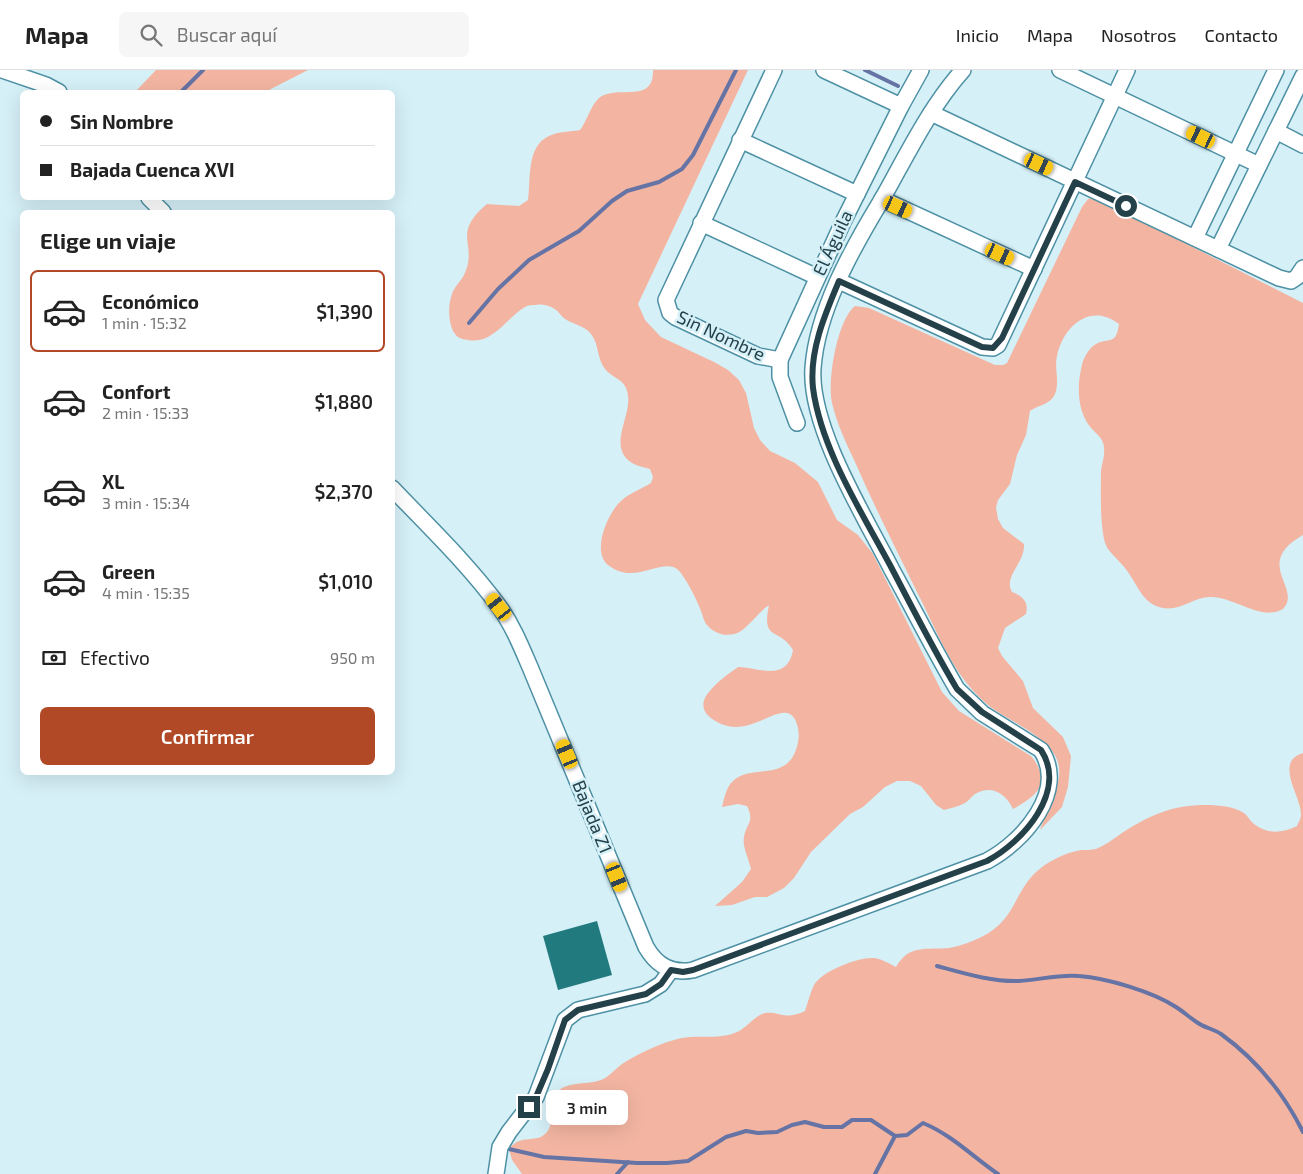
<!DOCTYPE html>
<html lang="es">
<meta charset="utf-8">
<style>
:root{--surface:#fff;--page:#f6f6f6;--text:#222;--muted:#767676;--line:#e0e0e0;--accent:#b14926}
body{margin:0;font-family:"Exo 2",sans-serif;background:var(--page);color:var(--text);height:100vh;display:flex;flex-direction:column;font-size:19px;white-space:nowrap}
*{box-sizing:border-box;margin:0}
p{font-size:16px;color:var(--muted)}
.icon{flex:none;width:28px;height:28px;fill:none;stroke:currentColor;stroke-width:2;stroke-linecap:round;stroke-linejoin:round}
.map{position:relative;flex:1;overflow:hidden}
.sheet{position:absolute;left:20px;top:140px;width:375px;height:565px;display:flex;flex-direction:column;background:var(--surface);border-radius:8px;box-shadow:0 5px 20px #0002}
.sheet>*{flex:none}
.guide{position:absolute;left:20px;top:20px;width:375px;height:110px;border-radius:8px;box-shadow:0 5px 20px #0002;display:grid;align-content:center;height:110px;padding:0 20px;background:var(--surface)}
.end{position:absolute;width:22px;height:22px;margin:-11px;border:6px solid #244149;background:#fff;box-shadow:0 0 0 2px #fff}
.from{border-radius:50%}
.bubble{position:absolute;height:35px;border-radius:8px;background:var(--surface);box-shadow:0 5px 20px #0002;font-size:16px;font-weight:600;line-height:35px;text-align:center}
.car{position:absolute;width:15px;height:30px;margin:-15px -8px;border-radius:6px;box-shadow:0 0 4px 1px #0007;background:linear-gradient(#f5c518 24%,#345 0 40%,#f5c518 0 76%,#345 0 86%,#f5c518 0)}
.guide b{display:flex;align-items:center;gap:18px;height:48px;font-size:19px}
.guide b+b{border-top:1px solid var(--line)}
.guide i{width:12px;height:12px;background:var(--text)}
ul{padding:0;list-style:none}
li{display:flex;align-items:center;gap:15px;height:82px;margin:0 10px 8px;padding:0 10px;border:2px solid transparent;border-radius:8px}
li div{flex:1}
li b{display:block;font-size:19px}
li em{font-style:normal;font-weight:600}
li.current{border-color:var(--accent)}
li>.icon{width:45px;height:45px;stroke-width:1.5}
h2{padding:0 20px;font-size:22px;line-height:60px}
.pay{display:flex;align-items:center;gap:12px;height:55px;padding:0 20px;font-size:19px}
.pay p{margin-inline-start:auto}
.button{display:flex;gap:10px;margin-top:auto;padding:10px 20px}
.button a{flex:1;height:58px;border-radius:8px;background:var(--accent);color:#fff;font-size:20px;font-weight:600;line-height:58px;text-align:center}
header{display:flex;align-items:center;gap:30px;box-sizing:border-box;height:70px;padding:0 25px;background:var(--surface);border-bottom:1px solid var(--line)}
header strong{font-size:24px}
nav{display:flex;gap:28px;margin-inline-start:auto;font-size:18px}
.search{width:350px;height:45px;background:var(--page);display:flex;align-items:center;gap:12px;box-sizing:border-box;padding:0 18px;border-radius:8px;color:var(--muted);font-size:19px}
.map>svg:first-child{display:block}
.green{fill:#f3b5a2}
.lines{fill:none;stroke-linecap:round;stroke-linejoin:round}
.stream{stroke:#6573a5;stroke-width:4}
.building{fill:#217b7e}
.minor-casing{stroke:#4e91a4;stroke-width:18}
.minor{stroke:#fff;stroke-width:15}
.route{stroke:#244149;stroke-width:6}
.labels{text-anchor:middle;stroke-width:5;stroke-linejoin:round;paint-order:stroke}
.street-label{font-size:18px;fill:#244149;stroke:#d6f0f8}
</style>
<header>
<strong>Mapa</strong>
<div class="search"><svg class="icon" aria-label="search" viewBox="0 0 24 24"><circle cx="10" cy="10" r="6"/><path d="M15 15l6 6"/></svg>Buscar aquí</div>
<nav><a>Inicio</a><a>Mapa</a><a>Nosotros</a><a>Contacto</a></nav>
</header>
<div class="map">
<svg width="1303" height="1104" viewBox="0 0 1303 1104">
<rect width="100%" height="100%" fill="#d6f0f8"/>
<g class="green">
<path d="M156,0H308L265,22H135Z"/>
<path d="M653,0H748L638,234L645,250L661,267L714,292L728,300L739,310L746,323L754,358L760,370L770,381L795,393L818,412L837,450L858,465L873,484L942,622L959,641L1031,686C1053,713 1037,726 1013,739C1006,724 992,714 975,724C971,727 968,732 963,734C957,737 950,738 944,740L936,735L921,716L910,711H897L885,717L863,737L850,744L811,782L794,808L784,818L767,827H755L732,835L715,836L742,812L751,799C749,789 742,777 744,767C746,754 755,752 747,736L738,734L722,737C724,729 726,718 732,712C751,692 790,715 798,672C800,664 798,649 790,644C774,636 748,669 717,652C712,649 706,645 704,639C702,633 705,626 709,622C717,612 728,604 738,597C760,598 787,612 793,580C779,557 761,572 769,535C759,542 751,554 741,561C730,568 715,565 707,555C704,552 703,546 701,541C698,532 684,504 677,499C661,488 634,516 608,495C591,481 608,442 622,430C630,423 641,419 651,413L653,407L650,399C644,397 637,396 632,393C607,377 631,348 628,326C626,308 614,310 605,299C597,289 599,274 591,264C584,255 574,255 565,249C560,245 557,239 551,237C547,235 541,234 536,235C533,235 528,235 525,237C507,247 493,275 468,270C461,269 457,268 453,261C448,250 448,235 452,224C454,217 461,211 464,205C479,174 450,165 487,134L519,136L528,130C531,110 526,76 549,66C559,61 570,62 580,60C587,51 590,37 598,29C616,13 654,36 653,0Z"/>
<path d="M1092,128L1102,131L1303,233V465C1252,494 1303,518 1283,539C1261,552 1234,526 1210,527C1194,527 1181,541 1163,538C1145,535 1139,519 1130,505C1124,495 1115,488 1108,479C1099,467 1101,417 1101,401C1102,393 1105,386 1104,378C1104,367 1094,363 1088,354C1077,337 1077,314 1082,295C1083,288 1090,277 1096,274C1109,267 1116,276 1119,254C1091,232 1063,256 1057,286C1054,299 1060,311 1055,324C1050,335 1038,335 1030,341L1026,365L1017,385L1010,414L998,430L996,437L998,449L1003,458L1024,474C1025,494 1003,506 1012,522C1023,526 1029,532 1026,544L1005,558L998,578L1002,586L1023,611L1033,638L1063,667L1071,686L1068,717L1062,737L1040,760C1047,741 1064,713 1058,692C1051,668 1011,652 992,638C982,631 973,621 965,611C945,585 932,551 917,522C896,479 874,436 855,392C846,373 837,354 832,333C827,311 837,250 855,236L869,238L995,295H1003L1007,293L1082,137L1088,129Z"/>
<path d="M1303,683V1104H522L512,1090L509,1079C521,1063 536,1074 546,1063C557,1052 544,1032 558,1021C570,1011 587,1015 601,1010C609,1007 615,999 622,994C638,984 656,975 674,970C694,963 717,971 737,962C747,958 755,945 765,943C782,941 783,951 805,941C808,932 810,923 814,915C822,901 858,887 874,888C882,889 888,893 896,897C909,874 926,880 949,878C961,876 974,871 985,865C1014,849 1014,825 1034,804C1046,792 1064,783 1081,780C1086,780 1091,780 1096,779C1106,775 1116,767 1125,761C1144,749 1166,738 1188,736C1204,734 1231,734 1244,743C1248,746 1250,751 1254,754C1268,765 1282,763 1297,756C1298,753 1301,749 1301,745C1302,727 1273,692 1303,683Z"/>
</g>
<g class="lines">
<g class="stream">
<path d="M865,0L898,16"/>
<path d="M181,22L203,0"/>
<path d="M469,253L498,219L529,190L579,161L612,131L627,121L659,112L682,99L693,85L736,0"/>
<path d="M937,896C963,903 992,912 1019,911C1039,910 1059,904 1079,906C1107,908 1153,922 1176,937C1184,942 1190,948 1198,953C1205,958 1214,959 1221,964C1257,990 1283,1022 1303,1062"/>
<path d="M509,1079L544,1087L637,1093H667L688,1091L726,1067L746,1061L758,1063L777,1062L792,1055L805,1052L824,1057H842L852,1050H871L895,1066L907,1065L923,1053C952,1065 973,1087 998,1104"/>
<path d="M617,1104L628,1092"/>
<path d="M875,1104L895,1066"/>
</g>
</g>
<path class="building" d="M597,851L612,905L558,920L543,866Z"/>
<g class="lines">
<defs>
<g id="minor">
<path d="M2,0L46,15L59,22"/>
<path d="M774,0L666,230L670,243L675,247L758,286L780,290"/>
<path d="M824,0L901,36"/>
<path d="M1060,0L1259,95"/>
<path d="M931,43L1279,208L1291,211L1297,207L1303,198"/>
<path d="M1276,61L1303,75"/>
<path d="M740,70L857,124"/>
<path d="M149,128L163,142"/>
<path d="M882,129L1034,199"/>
<path d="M701,153L817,207"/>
<path d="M1195,168L1276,0"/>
<path d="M1218,179L1303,6"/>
<path d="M839,211L982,277L993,278L998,275L1127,0"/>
<path d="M797,353L780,307V290L843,152L901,36L921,0"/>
<path d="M392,418C428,456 467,493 498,535C512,554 521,576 530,597L646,877C657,896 672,904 693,900L987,791C1023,772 1068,721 1041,680L982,643L957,619C934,580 914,540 892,500C865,447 809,357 813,298C817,241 852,179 881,131C906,87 929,38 963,0"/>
<path d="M496,1104L500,1077L509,1062L536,1027L565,950L578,940L645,924L661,914L671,900"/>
</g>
</defs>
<use href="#minor" class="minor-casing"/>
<use href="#minor" class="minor"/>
</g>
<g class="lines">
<path class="route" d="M529,1037L536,1027L548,999L565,950L578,940L646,924L661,914L671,900L683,902L693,900L987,791C1023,772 1068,721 1041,680L982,642L957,619C933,579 912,537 890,495C861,441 821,379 813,318C809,281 825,244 839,211L982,277L993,278L1002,268L1075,112L1126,136"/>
</g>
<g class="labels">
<g class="street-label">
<text transform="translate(833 173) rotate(-65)" y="6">El Águila</text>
<text transform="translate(721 266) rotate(25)" y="6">Sin Nombre</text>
<text transform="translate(592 747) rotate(68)" y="6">Bajada Z1</text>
</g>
</g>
</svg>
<i class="end from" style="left:1126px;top:136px"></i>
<i class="end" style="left:529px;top:1037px"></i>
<div class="bubble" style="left:546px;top:1020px;width:82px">3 min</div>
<i class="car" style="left:1201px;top:67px;rotate:296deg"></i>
<i class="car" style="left:1039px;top:94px;rotate:115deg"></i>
<i class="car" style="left:898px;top:137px;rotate:115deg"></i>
<i class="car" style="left:1000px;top:184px;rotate:115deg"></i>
<i class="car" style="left:499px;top:537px;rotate:321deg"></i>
<i class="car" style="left:567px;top:684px;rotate:337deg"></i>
<i class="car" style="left:617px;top:807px;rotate:158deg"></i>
<div class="guide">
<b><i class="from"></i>Sin Nombre</b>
<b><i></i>Bajada Cuenca XVI</b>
</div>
<section class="sheet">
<h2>Elige un viaje</h2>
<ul>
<li class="current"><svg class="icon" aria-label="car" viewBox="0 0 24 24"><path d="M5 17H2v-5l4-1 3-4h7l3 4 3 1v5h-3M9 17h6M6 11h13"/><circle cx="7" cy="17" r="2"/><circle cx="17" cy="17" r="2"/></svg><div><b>Económico</b><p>1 min · 15:32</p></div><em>$1,390</em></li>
<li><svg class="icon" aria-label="car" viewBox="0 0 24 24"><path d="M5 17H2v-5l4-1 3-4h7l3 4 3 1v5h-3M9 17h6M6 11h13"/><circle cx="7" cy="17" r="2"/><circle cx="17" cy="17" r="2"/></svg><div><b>Confort</b><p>2 min · 15:33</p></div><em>$1,880</em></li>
<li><svg class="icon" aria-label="car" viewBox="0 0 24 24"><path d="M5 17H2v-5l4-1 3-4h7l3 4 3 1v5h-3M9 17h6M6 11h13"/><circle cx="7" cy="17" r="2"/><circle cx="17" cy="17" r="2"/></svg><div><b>XL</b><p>3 min · 15:34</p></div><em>$2,370</em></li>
<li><svg class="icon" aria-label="car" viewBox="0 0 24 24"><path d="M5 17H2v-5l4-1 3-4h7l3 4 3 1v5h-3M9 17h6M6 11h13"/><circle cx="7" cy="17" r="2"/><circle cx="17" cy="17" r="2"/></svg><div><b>Green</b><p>4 min · 15:35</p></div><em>$1,010</em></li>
</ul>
<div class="pay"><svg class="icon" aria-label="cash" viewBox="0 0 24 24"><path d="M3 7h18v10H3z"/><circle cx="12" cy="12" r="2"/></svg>Efectivo<p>950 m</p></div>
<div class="button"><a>Confirmar</a></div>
</section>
</div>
